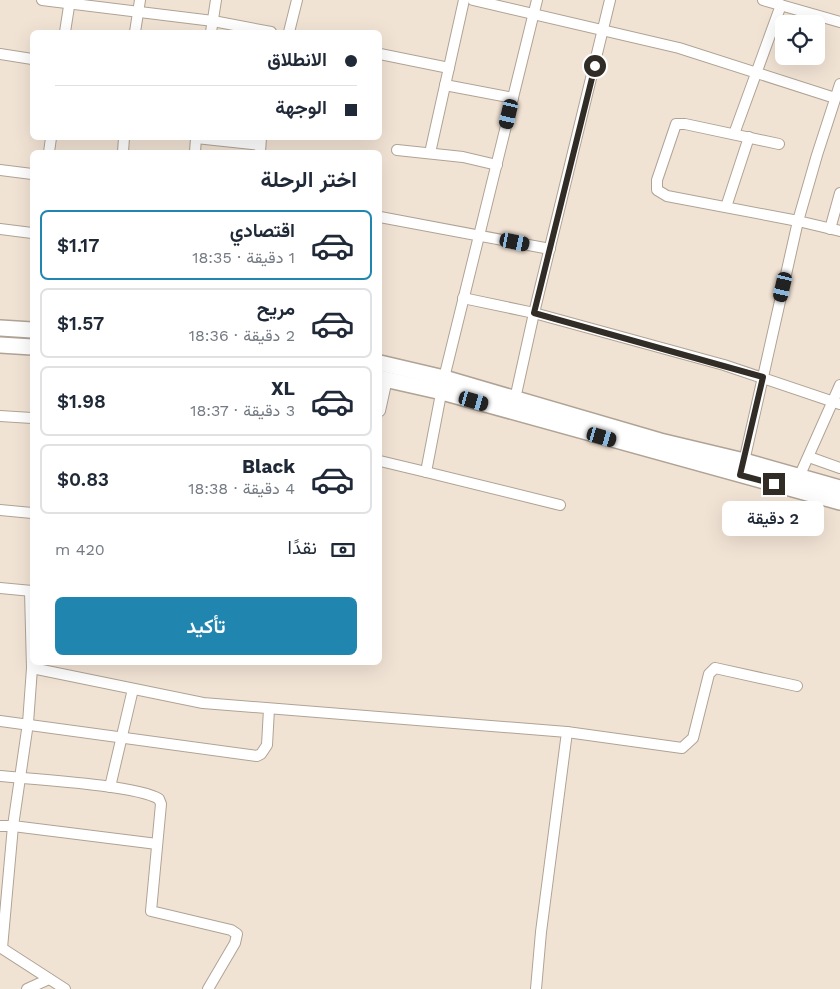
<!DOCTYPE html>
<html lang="ar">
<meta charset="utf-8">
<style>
:root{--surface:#fff;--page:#f2f2f3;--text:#1f2937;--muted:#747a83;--line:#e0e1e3;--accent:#2086af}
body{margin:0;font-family:"Work Sans",Vazirmatn,sans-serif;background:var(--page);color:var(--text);direction:rtl;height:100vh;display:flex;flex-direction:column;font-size:19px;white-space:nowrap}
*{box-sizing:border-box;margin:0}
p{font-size:16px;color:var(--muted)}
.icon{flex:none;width:28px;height:28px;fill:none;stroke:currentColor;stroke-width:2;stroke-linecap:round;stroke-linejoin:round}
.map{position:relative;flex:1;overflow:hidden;direction:ltr}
.panel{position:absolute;left:30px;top:150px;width:352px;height:515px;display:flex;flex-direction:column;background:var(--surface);border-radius:8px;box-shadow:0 5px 20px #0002;direction:rtl}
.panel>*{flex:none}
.hud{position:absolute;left:30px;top:30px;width:352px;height:110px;border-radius:8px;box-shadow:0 5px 20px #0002;direction:rtl;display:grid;align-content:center;height:110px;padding:0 25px;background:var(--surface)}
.tools{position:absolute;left:775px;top:15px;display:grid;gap:10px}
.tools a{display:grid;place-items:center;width:50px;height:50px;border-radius:8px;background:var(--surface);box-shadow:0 5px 20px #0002;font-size:25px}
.end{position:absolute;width:22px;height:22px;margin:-11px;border:6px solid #322c27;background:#fff;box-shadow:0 0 0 2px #fff}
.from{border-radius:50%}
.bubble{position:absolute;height:35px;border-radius:8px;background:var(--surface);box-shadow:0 5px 20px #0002;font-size:16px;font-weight:600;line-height:35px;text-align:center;direction:rtl}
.car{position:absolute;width:15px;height:30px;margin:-15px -8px;border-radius:6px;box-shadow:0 0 4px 1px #0007;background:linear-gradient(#222 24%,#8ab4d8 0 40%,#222 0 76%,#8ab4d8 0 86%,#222 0)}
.hud b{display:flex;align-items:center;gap:18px;height:48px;font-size:19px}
.hud b+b{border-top:1px solid var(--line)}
.hud i{width:12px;height:12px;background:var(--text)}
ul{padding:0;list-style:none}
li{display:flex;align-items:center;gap:15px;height:70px;margin:0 10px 8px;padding:0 15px;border:2px solid var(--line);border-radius:8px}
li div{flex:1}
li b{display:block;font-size:19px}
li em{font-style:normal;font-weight:600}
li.current{border-color:var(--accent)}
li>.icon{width:45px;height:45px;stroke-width:1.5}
h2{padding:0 25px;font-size:22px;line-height:60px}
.pay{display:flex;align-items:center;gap:12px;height:55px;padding:0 25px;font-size:19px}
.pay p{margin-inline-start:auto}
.action{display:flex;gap:10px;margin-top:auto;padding:10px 25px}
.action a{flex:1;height:58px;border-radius:8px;background:var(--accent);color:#fff;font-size:20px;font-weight:600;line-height:58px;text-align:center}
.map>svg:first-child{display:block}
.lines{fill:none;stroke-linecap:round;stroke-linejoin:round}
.minor-casing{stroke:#b0a395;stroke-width:12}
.secondary-casing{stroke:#b0a395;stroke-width:18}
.minor{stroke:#fff;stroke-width:10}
.secondary{stroke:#fff;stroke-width:15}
.route{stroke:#322c27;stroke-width:6}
</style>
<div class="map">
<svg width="840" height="989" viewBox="0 0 840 989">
<rect width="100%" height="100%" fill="#f1e3d4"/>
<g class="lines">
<defs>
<g id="minor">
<path d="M42,0L213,21L271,32"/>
<path d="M473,0L679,48L835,98"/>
<path d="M763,0L840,22"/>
<path d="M65,32L70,0"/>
<path d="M135,32L140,0"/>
<path d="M211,32L216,0"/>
<path d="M289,32L297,0"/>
<path d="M0,54L32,59"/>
<path d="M380,54L449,68"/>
<path d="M445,85L513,98"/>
<path d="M734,134L781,5"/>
<path d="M196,138L260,145"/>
<path d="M779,144L685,124H676L657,180V190L667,196L798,221L817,155L840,84"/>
<path d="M397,150L463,157L497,165"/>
<path d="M49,152L51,138"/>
<path d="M123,152L124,138"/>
<path d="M195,152L196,138"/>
<path d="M260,152L261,138"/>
<path d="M430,153L464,0"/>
<path d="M0,170L32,174"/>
<path d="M726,207L749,137"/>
<path d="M380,217L550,249"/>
<path d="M0,229L32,233"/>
<path d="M830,229L840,193"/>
<path d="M463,298L534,313L724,365L840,404"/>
<path d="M515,399L534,313L610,0"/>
<path d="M380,411L387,379"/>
<path d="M0,416L32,418"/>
<path d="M809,457L840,468"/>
<path d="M380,461L426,472L444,378L537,0"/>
<path d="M743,466L798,221L840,231"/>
<path d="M426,472L560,505"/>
<path d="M799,477L840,385"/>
<path d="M0,510L32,513"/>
<path d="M0,588L32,591"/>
<path d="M30,591L32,668L28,723L13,826L157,844"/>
<path d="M32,668L203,703L567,732L541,932L536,989"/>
<path d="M0,721L257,756L261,754L267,745L269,709"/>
<path d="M567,732L682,748L693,738L709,674L715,668L797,686"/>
<path d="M0,776C30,779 138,785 159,799L161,804L151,911L231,930L237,934L235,943L208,989"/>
<path d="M110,787L133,689"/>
<path d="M0,826H13L2,948"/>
<path d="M0,947L65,989"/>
<path d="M27,989L49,979"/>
</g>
<g id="secondary">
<path d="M0,328L32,330"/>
<path d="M0,345L32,347"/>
<path d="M380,363L444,378L660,441L744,461L840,488"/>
<path d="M380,378L442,392L840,502"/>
</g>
</defs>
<use href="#minor" class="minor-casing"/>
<use href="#secondary" class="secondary-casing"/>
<use href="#minor" class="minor"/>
<use href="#secondary" class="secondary"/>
</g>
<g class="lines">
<path class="route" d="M595,66L534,313L763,377L740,475L774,484"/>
</g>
</svg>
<div class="tools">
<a><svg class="icon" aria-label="locate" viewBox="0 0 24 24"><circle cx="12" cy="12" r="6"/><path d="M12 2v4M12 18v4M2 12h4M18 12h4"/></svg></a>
</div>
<i class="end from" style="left:595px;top:66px"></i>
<i class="end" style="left:774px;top:484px"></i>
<div class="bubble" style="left:722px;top:501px;width:102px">2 دقيقة</div>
<i class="car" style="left:509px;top:114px;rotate:193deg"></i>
<i class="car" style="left:515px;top:242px;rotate:102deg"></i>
<i class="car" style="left:783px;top:287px;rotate:193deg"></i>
<i class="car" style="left:474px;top:401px;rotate:106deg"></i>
<i class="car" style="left:602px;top:437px;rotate:106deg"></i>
<div class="hud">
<b><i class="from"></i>الانطلاق</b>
<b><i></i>الوجهة</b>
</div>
<section class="panel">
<h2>اختر الرحلة</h2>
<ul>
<li class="current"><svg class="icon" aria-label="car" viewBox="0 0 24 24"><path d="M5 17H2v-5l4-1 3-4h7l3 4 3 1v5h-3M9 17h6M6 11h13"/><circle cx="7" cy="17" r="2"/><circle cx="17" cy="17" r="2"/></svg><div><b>اقتصادي</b><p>1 دقيقة · 18:35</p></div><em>$1.17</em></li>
<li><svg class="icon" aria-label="car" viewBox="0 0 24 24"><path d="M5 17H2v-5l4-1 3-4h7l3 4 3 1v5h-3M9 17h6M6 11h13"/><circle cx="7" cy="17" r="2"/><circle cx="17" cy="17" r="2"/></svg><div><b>مريح</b><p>2 دقيقة · 18:36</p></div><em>$1.57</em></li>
<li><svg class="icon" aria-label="car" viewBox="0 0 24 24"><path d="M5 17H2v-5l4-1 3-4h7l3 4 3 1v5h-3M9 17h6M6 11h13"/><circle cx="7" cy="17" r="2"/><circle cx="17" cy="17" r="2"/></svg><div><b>XL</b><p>3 دقيقة · 18:37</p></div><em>$1.98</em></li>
<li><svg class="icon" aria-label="car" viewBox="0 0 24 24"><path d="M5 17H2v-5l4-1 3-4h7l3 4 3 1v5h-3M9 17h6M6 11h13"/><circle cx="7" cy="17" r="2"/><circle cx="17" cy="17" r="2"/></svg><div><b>Black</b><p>4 دقيقة · 18:38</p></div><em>$0.83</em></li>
</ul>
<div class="pay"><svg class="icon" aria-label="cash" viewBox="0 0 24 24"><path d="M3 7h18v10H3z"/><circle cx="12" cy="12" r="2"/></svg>نقدًا<p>420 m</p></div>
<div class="action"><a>تأكيد</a></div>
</section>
</div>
